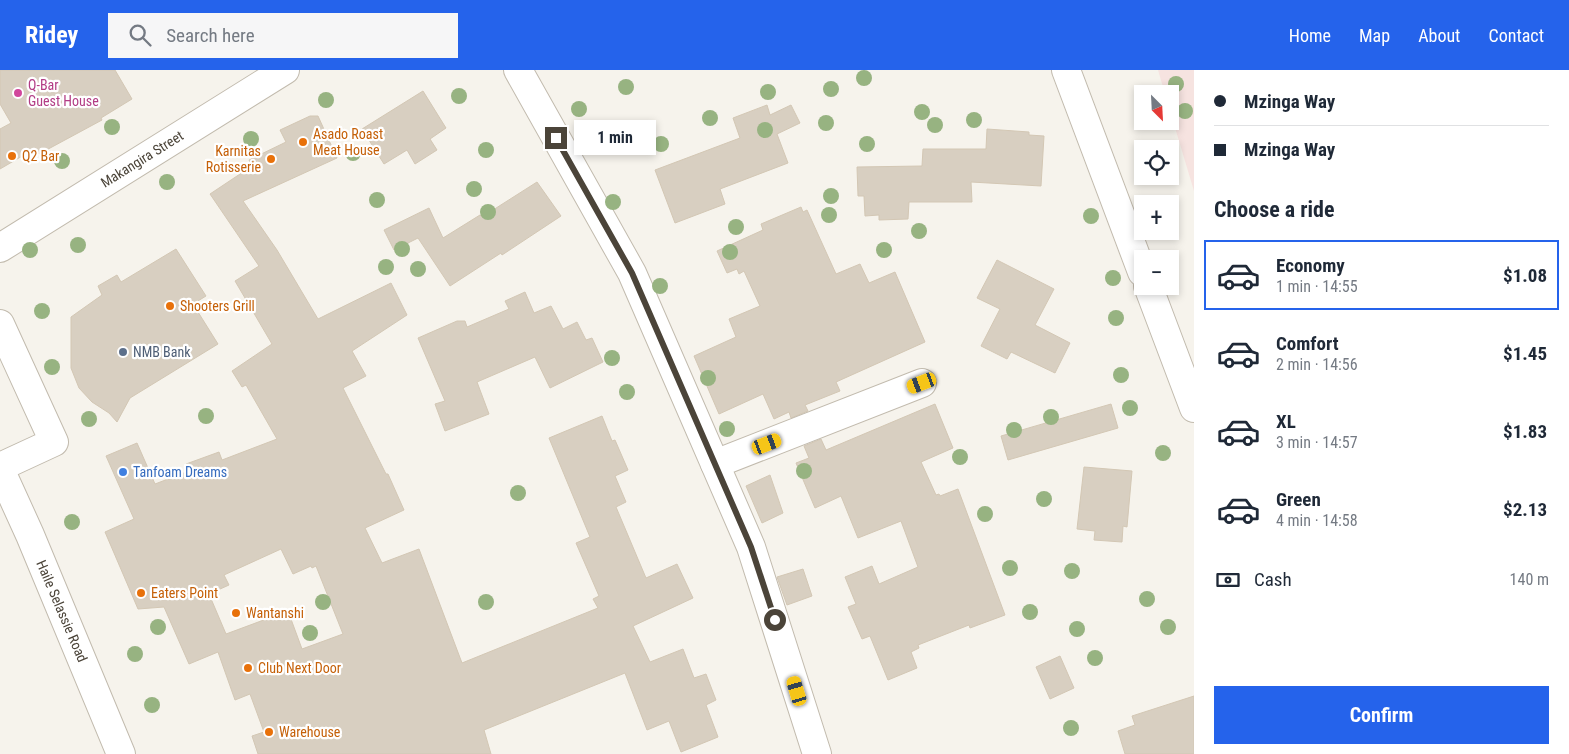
<!DOCTYPE html>
<meta charset="utf-8">
<style>
:root{--surface:#fff;--page:#f6f6f7;--text:#1f2937;--muted:#747a83;--line:#e0e1e3;--accent:#2563eb}
body{margin:0;font-family:"Roboto Condensed",sans-serif;background:var(--page);color:var(--text);height:100vh;display:flex;flex-direction:column;font-size:19px;white-space:nowrap}
*{box-sizing:border-box;margin:0}
p{font-size:16px;color:var(--muted)}
.icon{flex:none;width:28px;height:28px;fill:none;stroke:currentColor;stroke-width:2;stroke-linecap:round;stroke-linejoin:round}
.map{position:relative;flex:1;overflow:hidden}
.sheet{display:flex;flex-direction:column;background:var(--surface);width:375px}
.sheet>*{flex:none}
.top-card{display:grid;align-content:center;height:110px;padding:0 20px;background:var(--surface)}
.needle{width:32px;rotate:156deg}
.buttons{position:absolute;left:1134px;top:15px;display:grid;gap:10px}
.buttons a{display:grid;place-items:center;width:45px;height:45px;border-radius:0px;background:var(--surface);box-shadow:0 2px 8px #0003;font-size:25px}
.end{position:absolute;width:22px;height:22px;margin:-11px;border:6px solid #4b4439;background:#fff;box-shadow:0 0 0 2px #fff}
.from{border-radius:50%}
.bubble{position:absolute;height:35px;border-radius:0px;background:var(--surface);box-shadow:0 2px 8px #0003;font-size:16px;font-weight:700;line-height:35px;text-align:center}
.car{position:absolute;width:15px;height:30px;margin:-15px -8px;border-radius:6px;box-shadow:0 0 4px 1px #0007;background:linear-gradient(#f5c518 24%,#345 0 40%,#f5c518 0 76%,#345 0 86%,#f5c518 0)}
.top-card b{display:flex;align-items:center;gap:18px;height:48px;font-size:19px}
.top-card b+b{border-top:1px solid var(--line)}
.top-card i{width:12px;height:12px;background:var(--text)}
ul{padding:0;list-style:none}
li{display:flex;align-items:center;gap:15px;height:70px;margin:0 10px 8px;padding:0 10px;border:2px solid transparent;border-radius:0px}
li div{flex:1}
li b{display:block;font-size:19px}
li em{font-style:normal;font-weight:700}
li.on{border-color:var(--accent)}
li>.icon{width:45px;height:45px;stroke-width:1.5}
h2{padding:0 20px;font-size:22px;line-height:60px}
.pay{display:flex;align-items:center;gap:12px;height:55px;padding:0 20px;font-size:19px}
.pay p{margin-inline-start:auto}
.primary-button{display:flex;gap:10px;margin-top:auto;padding:10px 20px}
.primary-button a{flex:1;height:58px;border-radius:0px;background:var(--accent);color:#fff;font-size:20px;font-weight:700;line-height:58px;text-align:center}
header{display:flex;align-items:center;gap:30px;box-sizing:border-box;height:70px;padding:0 25px;background:var(--accent);color:#fff}
header strong{font-size:24px}
nav{display:flex;gap:28px;margin-inline-start:auto;font-size:18px}
.search{width:350px;height:45px;background:var(--page);display:flex;align-items:center;gap:12px;box-sizing:border-box;padding:0 18px;border-radius:0px;color:var(--muted);font-size:19px}
main{display:flex;flex:1;min-height:0}
.map>svg:first-child{display:block}
.medical{fill:#f6e3e0}
.building{fill:#d8cfc1;stroke:#d3c7b4;fill-rule:evenodd}
.lines{fill:none;stroke-linecap:round;stroke-linejoin:round}
.minor-casing{stroke:#c2bbae;stroke-width:30}
.minor{stroke:#fff;stroke-width:28}
.tree{fill:#97b381}
.route{stroke:#4b4439;stroke-width:6}
.hotel-dot{fill:#d1479c;stroke:#fff;stroke-width:2}
.food-dot{fill:#e8710a;stroke:#fff;stroke-width:2}
.service-dot{fill:#5c6f8a;stroke:#fff;stroke-width:2}
.shop-dot{fill:#3f7fe0;stroke:#fff;stroke-width:2}
.labels{text-anchor:middle;stroke-width:4.5;stroke-linejoin:round;paint-order:stroke}
.hotel-label{font-size:14px;fill:#b23c85;stroke:#fff;text-anchor:start}
.food-label{font-size:14px;fill:#c56008;stroke:#fff;text-anchor:start}
.street-label{font-size:14px;fill:#4b4439;stroke:#fff}
.service-label{font-size:14px;fill:#4e5e75;stroke:#fff;text-anchor:start}
.shop-label{font-size:14px;fill:#366cbe;stroke:#fff;text-anchor:start}
</style>
<header>
<strong>Ridey</strong>
<div class="search"><svg class="icon" aria-label="search" viewBox="0 0 24 24"><circle cx="10" cy="10" r="6"/><path d="M15 15l6 6"/></svg>Search here</div>
<nav><a>Home</a><a>Map</a><a>About</a><a>Contact</a></nav>
</header>
<main>
<div class="map">
<svg width="1194" height="684" viewBox="0 0 1194 684">
<rect width="100%" height="100%" fill="#f6f3ec"/>
<path class="medical" d="M1158,0H1194V121L1170,41V24H1165Z"/>
<g class="building">
<path d="M0,0H115L132,29L101,48L102,50L39,84L36,78L0,99V59L11,53L0,34Z"/>
<path d="M423,21L446,58L430,69L437,80L415,94L407,80L384,94L362,59Z"/>
<path d="M767,35L770,45L791,35L800,53L777,64L788,93L720,119L725,134L675,153L655,100L740,68L733,48Z"/>
<path d="M310,46H318L337,88L243,131L277,180L318,249L391,213L407,245L352,281L366,306L343,318L386,404H388L404,440L365,458L382,493L419,479L462,593L598,538L593,529L599,526L576,473L590,467L549,368L602,346L612,371L615,370L628,400L615,406L626,432L616,437L646,508L677,494L693,528L633,556L650,592L683,579L694,608L706,604L716,630L706,635L718,667L681,682L669,651L647,660L625,603L484,660L491,684H258L252,666L264,662L250,624L235,630L218,582L189,594L164,537L138,539L105,462L134,449L106,386L137,373L155,414L189,401L186,394L219,382L222,390L277,369L246,315L242,317L232,301L272,274L235,211L259,196L210,124L252,96L249,90L286,72L280,60ZM281,479L293,504L311,496L312,498L316,496L343,564L302,579L288,541L226,564L209,524L229,515L224,505Z"/>
<path d="M987,59L1029,62V65L1044,66L1041,116L971,112L972,132H909L908,149L879,150V145L865,146L864,126H858L857,97L922,96L923,79H986Z"/>
<path d="M537,112L561,146L502,185L501,183L450,216L418,168L394,180L384,160L429,138L443,168L480,145L482,147Z"/>
<path d="M801,137L803,142L807,140L836,204L860,194L869,213L895,202L925,272L836,312L840,321L805,335L808,341L791,348L789,342L774,349L763,324L719,344L694,286L736,267L729,249L760,236L744,201L739,204L737,199L727,203L717,181L763,160L761,154Z"/>
<path d="M176,179L206,226L193,234L218,274L130,328L117,352L109,343L92,332L79,318L71,298V247L102,225L98,216L117,205L121,212Z"/>
<path d="M997,190L1054,219L1035,255L1070,273L1055,303L1011,282L1007,289L981,276L1000,239L977,228Z"/>
<path d="M525,222L534,243L551,236L563,259L577,252L586,270L592,268L603,292L550,318L535,287L477,312L489,344L445,361L435,334L445,331L418,268L457,251H465L467,257L509,239L505,231Z"/>
<path d="M935,334L953,378L921,392L936,425L939,424L940,426L958,419L1005,545L970,558L969,555L918,575L919,578L911,582L917,598L888,610L870,566L862,569L848,537L856,534L845,507L872,496L879,514L918,497L901,451L858,468L841,426L815,438L796,393L809,388L804,376L821,369L826,380Z"/>
<path d="M1111,334L1118,358L1008,390L1001,366Z"/>
<path d="M1084,397L1132,401L1127,457L1123,456L1122,472L1094,470L1095,461L1077,459Z"/>
<path d="M770,405L783,443L762,453L746,416Z"/>
<path d="M803,499L812,526L787,535L777,507Z"/>
<path d="M1060,586L1074,618L1050,629L1036,597Z"/>
<path d="M1194,626V684H1125L1118,661L1135,655L1132,646Z"/>
</g>
<g class="lines">
<defs>
<g id="minor">
<path d="M518,0L632,203L751,477L817,684"/>
<path d="M1066,0L1142,202"/>
<path d="M0,178L285,0"/>
<path d="M1148,216L1194,338"/>
<path d="M0,254L54,372L0,397"/>
<path d="M715,394L922,313"/>
<path d="M0,399L30,465L121,684"/>
</g>
</defs>
<use href="#minor" class="minor-casing"/>
<use href="#minor" class="minor"/>
</g>
<g class="tree">
<circle cx="864" cy="8" r="8"/>
<circle cx="1176" cy="14" r="8"/>
<circle cx="626" cy="17" r="8"/>
<circle cx="831" cy="19" r="8"/>
<circle cx="768" cy="22" r="8"/>
<circle cx="459" cy="26" r="8"/>
<circle cx="326" cy="30" r="8"/>
<circle cx="579" cy="39" r="8"/>
<circle cx="1185" cy="41" r="8"/>
<circle cx="922" cy="42" r="8"/>
<circle cx="710" cy="48" r="8"/>
<circle cx="974" cy="50" r="8"/>
<circle cx="826" cy="53" r="8"/>
<circle cx="935" cy="55" r="8"/>
<circle cx="112" cy="57" r="8"/>
<circle cx="765" cy="60" r="8"/>
<circle cx="610" cy="66" r="8"/>
<circle cx="251" cy="69" r="8"/>
<circle cx="661" cy="74" r="8"/>
<circle cx="867" cy="74" r="8"/>
<circle cx="486" cy="80" r="8"/>
<circle cx="353" cy="83" r="8"/>
<circle cx="62" cy="91" r="8"/>
<circle cx="167" cy="112" r="8"/>
<circle cx="474" cy="119" r="8"/>
<circle cx="831" cy="126" r="8"/>
<circle cx="377" cy="130" r="8"/>
<circle cx="613" cy="132" r="8"/>
<circle cx="488" cy="142" r="8"/>
<circle cx="829" cy="145" r="8"/>
<circle cx="1091" cy="146" r="8"/>
<circle cx="736" cy="157" r="8"/>
<circle cx="919" cy="161" r="8"/>
<circle cx="78" cy="175" r="8"/>
<circle cx="402" cy="179" r="8"/>
<circle cx="30" cy="180" r="8"/>
<circle cx="884" cy="180" r="8"/>
<circle cx="730" cy="182" r="8"/>
<circle cx="386" cy="197" r="8"/>
<circle cx="418" cy="199" r="8"/>
<circle cx="1113" cy="208" r="8"/>
<circle cx="660" cy="216" r="8"/>
<circle cx="42" cy="241" r="8"/>
<circle cx="1116" cy="248" r="8"/>
<circle cx="612" cy="288" r="8"/>
<circle cx="52" cy="297" r="8"/>
<circle cx="1121" cy="305" r="8"/>
<circle cx="708" cy="308" r="8"/>
<circle cx="627" cy="322" r="8"/>
<circle cx="1130" cy="338" r="8"/>
<circle cx="206" cy="346" r="8"/>
<circle cx="1051" cy="347" r="8"/>
<circle cx="89" cy="349" r="8"/>
<circle cx="727" cy="359" r="8"/>
<circle cx="1014" cy="360" r="8"/>
<circle cx="1163" cy="383" r="8"/>
<circle cx="960" cy="387" r="8"/>
<circle cx="804" cy="401" r="8"/>
<circle cx="518" cy="423" r="8"/>
<circle cx="1044" cy="429" r="8"/>
<circle cx="985" cy="444" r="8"/>
<circle cx="72" cy="452" r="8"/>
<circle cx="1010" cy="498" r="8"/>
<circle cx="1072" cy="501" r="8"/>
<circle cx="1147" cy="529" r="8"/>
<circle cx="323" cy="532" r="8"/>
<circle cx="486" cy="532" r="8"/>
<circle cx="1030" cy="542" r="8"/>
<circle cx="158" cy="557" r="8"/>
<circle cx="1168" cy="557" r="8"/>
<circle cx="1077" cy="559" r="8"/>
<circle cx="310" cy="563" r="8"/>
<circle cx="135" cy="584" r="8"/>
<circle cx="1095" cy="588" r="8"/>
<circle cx="152" cy="635" r="8"/>
<circle cx="1071" cy="658" r="8"/>
</g>
<g class="lines">
<path class="route" d="M556,68L632,203L751,477L775,550"/>
</g>
<circle class="hotel-dot" cx="18" cy="23" r="5"/>
<g class="food-dot">
<circle cx="303" cy="72" r="5"/>
<circle cx="12" cy="86" r="5"/>
<circle cx="271" cy="89" r="5"/>
<circle cx="170" cy="236" r="5"/>
<circle cx="141" cy="523" r="5"/>
<circle cx="236" cy="543" r="5"/>
<circle cx="248" cy="598" r="5"/>
<circle cx="269" cy="662" r="5"/>
</g>
<circle class="service-dot" cx="123" cy="282" r="5"/>
<circle class="shop-dot" cx="123" cy="402" r="5"/>
<g class="labels">
<g class="hotel-label">
<text x="28" y="20">Q-Bar<tspan x="28" dy="16">Guest House</tspan></text>
</g>
<g class="food-label">
<text x="313" y="69">Asado Roast<tspan x="313" dy="16">Meat House</tspan></text>
<text x="261" y="86" text-anchor="end">Karnitas<tspan x="261" dy="16">Rotisserie</tspan></text>
<text x="22" y="91">Q2 Bar</text>
<text x="180" y="241">Shooters Grill</text>
<text x="151" y="528">Eaters Point</text>
<text x="246" y="548">Wantanshi</text>
<text x="258" y="603">Club Next Door</text>
<text x="279" y="667">Warehouse</text>
</g>
<g class="street-label">
<text transform="translate(142 89) rotate(-32)" y="5">Makangira Street</text>
<text transform="translate(62 541) rotate(67)" y="5">Haile Selassie Road</text>
</g>
<g class="service-label">
<text x="133" y="287">NMB Bank</text>
</g>
<g class="shop-label">
<text x="133" y="407">Tanfoam Dreams</text>
</g>
</g>
</svg>
<div class="buttons">
<a><svg class="needle" viewBox="-14 -14 28 28"><path d="M0-13l5 13h-10z" fill="#e53935"/><path d="M0 13l5-13h-10z" fill="#747a83"/></svg></a>
<a><svg class="icon" aria-label="locate" viewBox="0 0 24 24"><circle cx="12" cy="12" r="6"/><path d="M12 2v4M12 18v4M2 12h4M18 12h4"/></svg></a>
<a>+</a>
<a>−</a>
</div>
<i class="end from" style="left:775px;top:550px"></i>
<i class="end" style="left:556px;top:68px"></i>
<div class="bubble" style="left:574px;top:50px;width:82px">1 min</div>
<i class="car" style="left:922px;top:313px;rotate:249deg"></i>
<i class="car" style="left:767px;top:374px;rotate:69deg"></i>
<i class="car" style="left:797px;top:621px;rotate:343deg"></i>
</div>
<section class="sheet">
<div class="top-card">
<b><i class="from"></i>Mzinga Way</b>
<b><i></i>Mzinga Way</b>
</div>
<h2>Choose a ride</h2>
<ul>
<li class="on"><svg class="icon" aria-label="car" viewBox="0 0 24 24"><path d="M5 17H2v-5l4-1 3-4h7l3 4 3 1v5h-3M9 17h6M6 11h13"/><circle cx="7" cy="17" r="2"/><circle cx="17" cy="17" r="2"/></svg><div><b>Economy</b><p>1 min · 14:55</p></div><em>$1.08</em></li>
<li><svg class="icon" aria-label="car" viewBox="0 0 24 24"><path d="M5 17H2v-5l4-1 3-4h7l3 4 3 1v5h-3M9 17h6M6 11h13"/><circle cx="7" cy="17" r="2"/><circle cx="17" cy="17" r="2"/></svg><div><b>Comfort</b><p>2 min · 14:56</p></div><em>$1.45</em></li>
<li><svg class="icon" aria-label="car" viewBox="0 0 24 24"><path d="M5 17H2v-5l4-1 3-4h7l3 4 3 1v5h-3M9 17h6M6 11h13"/><circle cx="7" cy="17" r="2"/><circle cx="17" cy="17" r="2"/></svg><div><b>XL</b><p>3 min · 14:57</p></div><em>$1.83</em></li>
<li><svg class="icon" aria-label="car" viewBox="0 0 24 24"><path d="M5 17H2v-5l4-1 3-4h7l3 4 3 1v5h-3M9 17h6M6 11h13"/><circle cx="7" cy="17" r="2"/><circle cx="17" cy="17" r="2"/></svg><div><b>Green</b><p>4 min · 14:58</p></div><em>$2.13</em></li>
</ul>
<div class="pay"><svg class="icon" aria-label="cash" viewBox="0 0 24 24"><path d="M3 7h18v10H3z"/><circle cx="12" cy="12" r="2"/></svg>Cash<p>140 m</p></div>
<div class="primary-button"><a>Confirm</a></div>
</section>
</main>
